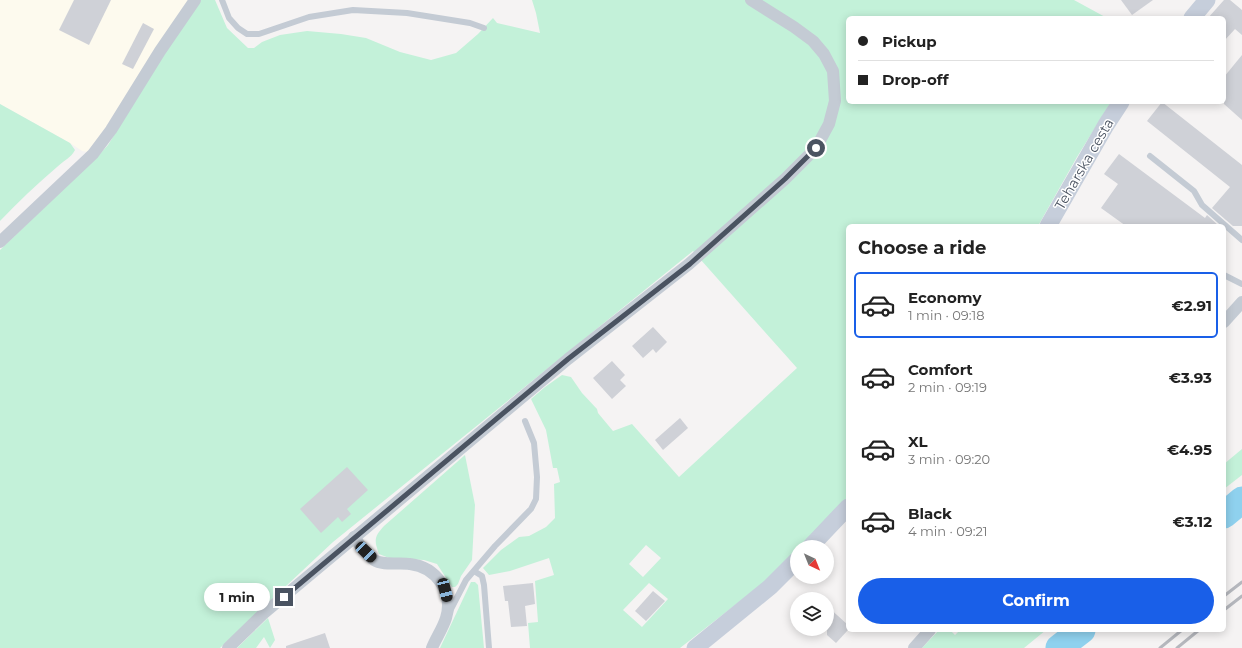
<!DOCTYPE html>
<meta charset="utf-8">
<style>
:root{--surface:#fff;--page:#f2f2f2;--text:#222;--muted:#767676;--line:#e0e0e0;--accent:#195fe8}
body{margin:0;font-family:Montserrat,sans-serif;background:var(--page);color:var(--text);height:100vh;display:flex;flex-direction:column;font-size:15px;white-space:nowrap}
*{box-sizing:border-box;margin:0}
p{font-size:13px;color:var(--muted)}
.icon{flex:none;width:22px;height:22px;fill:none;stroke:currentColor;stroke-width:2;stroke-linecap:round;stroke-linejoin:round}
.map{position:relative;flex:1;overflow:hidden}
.sheet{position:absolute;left:846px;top:224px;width:380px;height:408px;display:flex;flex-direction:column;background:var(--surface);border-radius:6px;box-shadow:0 2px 10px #0003}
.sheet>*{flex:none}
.banner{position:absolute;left:846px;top:16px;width:380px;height:88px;border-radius:6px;box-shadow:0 2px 10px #0003;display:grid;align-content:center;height:88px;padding:0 12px;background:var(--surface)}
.needle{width:26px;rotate:137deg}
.tools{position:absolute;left:790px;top:540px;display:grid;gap:8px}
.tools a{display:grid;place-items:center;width:44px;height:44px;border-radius:50%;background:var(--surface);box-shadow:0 2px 10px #0003;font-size:20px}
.end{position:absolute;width:18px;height:18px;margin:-9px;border:5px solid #4a5361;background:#fff;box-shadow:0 0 0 2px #fff}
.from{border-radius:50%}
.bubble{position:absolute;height:28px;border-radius:14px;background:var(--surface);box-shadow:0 2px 10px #0003;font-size:13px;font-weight:700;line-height:28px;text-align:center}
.car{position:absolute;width:12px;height:24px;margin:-12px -6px;border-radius:5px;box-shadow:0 0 3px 1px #0007;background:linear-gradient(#222 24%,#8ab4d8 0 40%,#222 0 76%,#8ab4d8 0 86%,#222 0)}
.banner b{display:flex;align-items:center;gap:14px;height:38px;font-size:15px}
.banner b+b{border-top:1px solid var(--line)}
.banner i{width:10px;height:10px;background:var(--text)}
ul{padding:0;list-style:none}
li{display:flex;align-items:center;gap:12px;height:66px;margin:0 8px 6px;padding:0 4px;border:2px solid transparent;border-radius:6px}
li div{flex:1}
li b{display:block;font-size:15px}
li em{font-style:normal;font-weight:700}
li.selected{border-color:var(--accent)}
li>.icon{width:36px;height:36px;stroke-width:1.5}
h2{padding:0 12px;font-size:18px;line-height:48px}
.primary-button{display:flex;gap:8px;margin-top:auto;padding:8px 12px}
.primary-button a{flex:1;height:46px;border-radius:24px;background:var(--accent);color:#fff;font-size:16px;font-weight:700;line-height:46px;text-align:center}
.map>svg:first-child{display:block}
.commercial{fill:#fdfaee}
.green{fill:#c3f1d9;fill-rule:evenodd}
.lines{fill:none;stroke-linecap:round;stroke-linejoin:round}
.river{stroke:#8fd1ee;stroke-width:27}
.building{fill:#cfd1d7}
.lane{stroke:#c4cbd4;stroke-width:6}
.street{stroke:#c4cbd4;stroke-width:12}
.secondary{stroke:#c6cedb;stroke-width:17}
.rail{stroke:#b5b7bd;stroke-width:3}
.route{stroke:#4a5361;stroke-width:5}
.labels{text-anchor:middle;stroke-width:3;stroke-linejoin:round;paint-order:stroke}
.street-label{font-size:14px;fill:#4a5361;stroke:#fff}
</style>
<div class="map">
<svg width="1242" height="648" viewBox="0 0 1242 648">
<rect width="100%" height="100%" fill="#f5f3f3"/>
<path class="commercial" d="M0,0H188L106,127L90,149L87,152L82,151L70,143L0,104Z"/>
<g class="green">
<path d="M201,0H215L227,28L248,48H254L262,42L280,35L307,31L341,34L366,38L400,52L431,60L456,53L478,34L493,18L497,23L540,33L536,13L532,0H1074L1107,18H848V102H1111L1077,157L1038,226H848V497L800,547H797V550L766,581L680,648H530L528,623L538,622L535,581L554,575L549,558L510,571L489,575L483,568L501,550L519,537L529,536L546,527L555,518L554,484L560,482L557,468H553L546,430L531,399L545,387L562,375L571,377L582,393L597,409L598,413L613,431L632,424L679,477L797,368L693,251L333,542L220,648H0V250L98,156L108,145L165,53ZM646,545L661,558L643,577L629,564ZM649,583L668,599L642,627L623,610Z"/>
<path d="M0,104L70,143L75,150C71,158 63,161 57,167C37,184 18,202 0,221Z"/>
<path d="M1242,449V475L1224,489V464Z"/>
<path d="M465,455L475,505L472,560L461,576L458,584L455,587H452L437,564L424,560L389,558L379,554C374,540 374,537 384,526Z"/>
<path d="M471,582H475L478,585L484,648H440Z"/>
<path d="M268,618L275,640L270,648L264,637L256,648H237Z"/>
<path d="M939,630H950L955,635L960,630H1046L1024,648H922Z"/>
</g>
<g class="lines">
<g class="river">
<path d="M1224,515L1242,500"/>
<path d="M1059,648L1082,630"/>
</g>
</g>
<g class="building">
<path d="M74,0H111L89,45L59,30Z"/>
<path d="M1121,0H1153L1132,15Z"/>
<path d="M1224,0H1230L1242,10V35L1235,29L1224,41V18H1208Z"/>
<path d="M143,23L154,29L133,69L122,64Z"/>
<path d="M1242,55V120L1224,104V77Z"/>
<path d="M1162,102L1242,165V226H1233L1212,208L1230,187L1147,121Z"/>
<path d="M1119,154L1205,218L1207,215L1219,226H1126L1101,208L1118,184L1104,174Z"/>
<path d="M653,327L667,342L656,353L653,349L643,358L632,346Z"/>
<path d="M612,361L625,375L620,380L626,386L612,399L593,378Z"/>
<path d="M680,418L688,428L663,450L655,440Z"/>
<path d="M347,467L368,490L347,509L351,514L342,522L338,517L321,533L300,509Z"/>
<path d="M533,583L535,604L525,606L527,626L511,627L508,601H505L503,586Z"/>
<path d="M653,591L665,601L646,621L635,611Z"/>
<path d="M827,606L848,625V630L836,643L827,635Z"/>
<path d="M325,633L330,648H286V646Z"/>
</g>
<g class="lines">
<g class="lane">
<path d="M222,0L229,18L238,28L247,34H259L309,17L353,10L407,13L470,23L484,28"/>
<path d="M1150,156L1194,191L1202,205L1242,240"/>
<path d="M1224,275L1242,284"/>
<path d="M474,571L482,576L484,585L489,648"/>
<path d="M450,611L466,580L495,546L531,509L536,499L537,477L534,443L525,421"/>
</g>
<g class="street">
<path d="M0,242L93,154L111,130L160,51L195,0"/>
<path d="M1224,322L1242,302"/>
<path d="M354,537C360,545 366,555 374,560C383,566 400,562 410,564C436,567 454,592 446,618C443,628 436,638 432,648"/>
<path d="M228,648L263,614L568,359L689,264L785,179L816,148L829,124L835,101L833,71L824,54L813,41L794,27L751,0"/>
<path d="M914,648L930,630"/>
</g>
<g class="secondary">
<path d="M1192,18L1207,0"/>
<path d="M1048,226L1106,125L1121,102"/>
<path d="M810,547L848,507"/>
<path d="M695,648L770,587L797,560"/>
</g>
<g class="rail">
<path d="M1224,596L1242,582"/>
<path d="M1224,610L1242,596"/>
<path d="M1160,648L1182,630"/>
<path d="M1177,648L1199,630"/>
</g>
</g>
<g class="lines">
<path class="route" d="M284,597L568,359L690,264L785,179L816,148"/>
</g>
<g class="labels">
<g class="street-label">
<text transform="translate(1084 164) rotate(-60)" y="5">Teharska cesta</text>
</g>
</g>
</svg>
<div class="tools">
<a><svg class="needle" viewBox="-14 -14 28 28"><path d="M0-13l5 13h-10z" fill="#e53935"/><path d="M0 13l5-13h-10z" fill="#767676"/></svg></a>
<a><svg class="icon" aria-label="layers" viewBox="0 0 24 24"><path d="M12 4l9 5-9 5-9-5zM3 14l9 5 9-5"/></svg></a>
</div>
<i class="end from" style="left:816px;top:148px"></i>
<i class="end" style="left:284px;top:597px"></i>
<div class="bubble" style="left:204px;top:583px;width:66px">1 min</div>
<i class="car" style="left:366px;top:552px;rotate:134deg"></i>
<i class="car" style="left:445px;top:590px;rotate:166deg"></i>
<div class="banner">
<b><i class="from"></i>Pickup</b>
<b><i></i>Drop-off</b>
</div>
<section class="sheet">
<h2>Choose a ride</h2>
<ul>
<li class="selected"><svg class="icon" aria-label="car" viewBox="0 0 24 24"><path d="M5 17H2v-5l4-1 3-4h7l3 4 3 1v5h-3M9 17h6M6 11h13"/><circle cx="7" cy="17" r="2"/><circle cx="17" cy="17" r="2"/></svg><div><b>Economy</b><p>1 min · 09:18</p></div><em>€2.91</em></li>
<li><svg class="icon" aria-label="car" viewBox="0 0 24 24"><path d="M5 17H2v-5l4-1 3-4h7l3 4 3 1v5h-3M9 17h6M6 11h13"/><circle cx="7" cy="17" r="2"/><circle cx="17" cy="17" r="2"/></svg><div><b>Comfort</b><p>2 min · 09:19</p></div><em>€3.93</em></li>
<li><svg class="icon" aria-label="car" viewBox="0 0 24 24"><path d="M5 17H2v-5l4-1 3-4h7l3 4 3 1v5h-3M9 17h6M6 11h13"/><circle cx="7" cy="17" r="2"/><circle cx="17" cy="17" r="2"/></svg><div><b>XL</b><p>3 min · 09:20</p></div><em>€4.95</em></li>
<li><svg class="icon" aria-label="car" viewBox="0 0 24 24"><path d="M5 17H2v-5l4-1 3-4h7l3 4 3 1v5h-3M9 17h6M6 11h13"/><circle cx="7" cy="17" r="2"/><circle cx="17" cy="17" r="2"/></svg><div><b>Black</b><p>4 min · 09:21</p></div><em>€3.12</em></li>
</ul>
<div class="primary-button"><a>Confirm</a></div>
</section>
</div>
